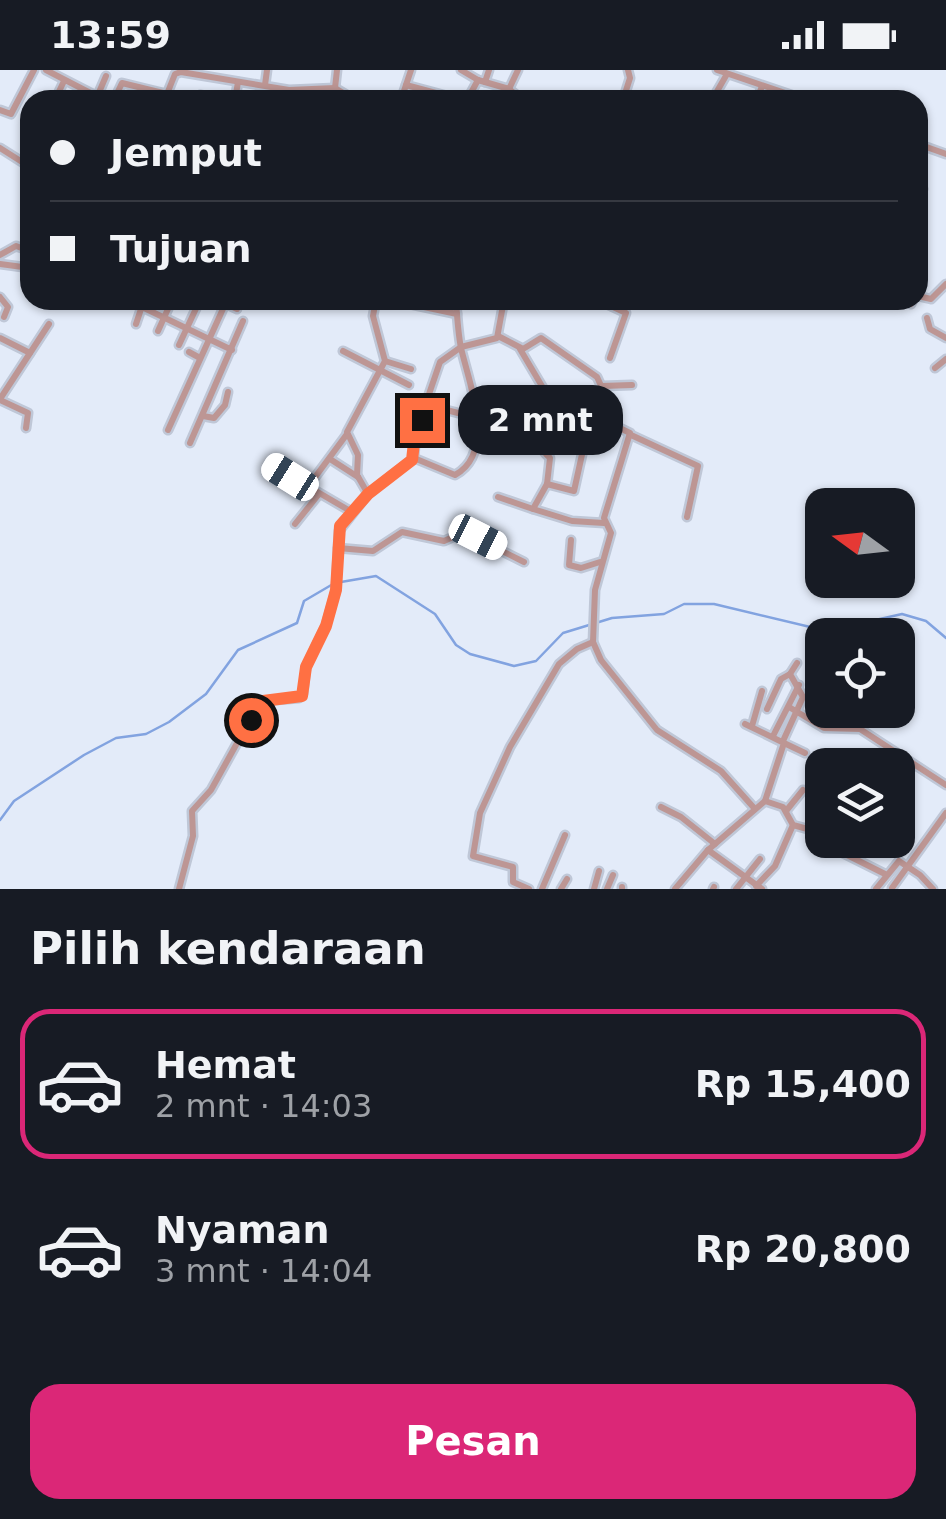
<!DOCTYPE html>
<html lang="id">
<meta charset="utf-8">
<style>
:root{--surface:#171b24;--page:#242831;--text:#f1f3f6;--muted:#9ea1a6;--line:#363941;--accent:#db2777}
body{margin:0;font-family:"DejaVu Sans",sans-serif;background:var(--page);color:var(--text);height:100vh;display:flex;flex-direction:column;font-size:38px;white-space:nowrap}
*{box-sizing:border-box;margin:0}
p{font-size:32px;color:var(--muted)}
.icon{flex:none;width:55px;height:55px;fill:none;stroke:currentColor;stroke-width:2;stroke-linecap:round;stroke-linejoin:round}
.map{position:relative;height:819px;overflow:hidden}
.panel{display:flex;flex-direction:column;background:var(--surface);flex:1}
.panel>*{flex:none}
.guide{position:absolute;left:20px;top:20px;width:908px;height:220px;border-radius:30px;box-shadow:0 2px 8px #0004;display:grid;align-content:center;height:220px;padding:0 30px;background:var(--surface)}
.needle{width:65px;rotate:285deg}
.controls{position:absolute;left:805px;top:418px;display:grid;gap:20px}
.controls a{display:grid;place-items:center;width:110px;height:110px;border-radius:20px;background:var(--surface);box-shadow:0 2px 8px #0004;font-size:50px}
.end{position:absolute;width:45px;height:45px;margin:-22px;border:12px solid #ff7043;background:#111;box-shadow:0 0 0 5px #111}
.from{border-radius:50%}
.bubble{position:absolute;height:70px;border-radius:30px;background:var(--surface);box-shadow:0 2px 8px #0004;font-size:32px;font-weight:700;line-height:70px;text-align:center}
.car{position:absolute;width:30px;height:60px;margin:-30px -15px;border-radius:12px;box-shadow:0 0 8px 2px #0007;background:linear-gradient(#fff 24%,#345 0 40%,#fff 0 76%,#345 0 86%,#fff 0)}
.guide b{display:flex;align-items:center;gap:35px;height:95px;font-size:38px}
.guide b+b{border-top:2px solid var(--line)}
.guide i{width:25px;height:25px;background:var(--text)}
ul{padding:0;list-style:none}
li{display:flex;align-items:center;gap:30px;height:150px;margin:0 20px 15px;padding:0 10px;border:5px solid transparent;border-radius:30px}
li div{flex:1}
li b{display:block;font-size:38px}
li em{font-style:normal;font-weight:700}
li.selected{border-color:var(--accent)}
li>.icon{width:90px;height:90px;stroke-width:1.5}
h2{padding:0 30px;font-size:45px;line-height:120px}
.cta{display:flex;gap:20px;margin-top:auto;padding:20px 30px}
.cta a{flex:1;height:115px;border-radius:30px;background:var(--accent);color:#fff;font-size:40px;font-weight:700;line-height:115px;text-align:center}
.status{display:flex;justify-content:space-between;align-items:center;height:70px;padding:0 50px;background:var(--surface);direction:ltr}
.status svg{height:28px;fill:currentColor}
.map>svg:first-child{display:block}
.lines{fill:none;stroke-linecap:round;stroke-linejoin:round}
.stream{stroke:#82a3e0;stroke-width:2.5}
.minor-casing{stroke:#bfc7d7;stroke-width:11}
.minor{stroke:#bd9694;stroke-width:6}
.route{stroke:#ff7043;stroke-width:12}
</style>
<div class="status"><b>13:59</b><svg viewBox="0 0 49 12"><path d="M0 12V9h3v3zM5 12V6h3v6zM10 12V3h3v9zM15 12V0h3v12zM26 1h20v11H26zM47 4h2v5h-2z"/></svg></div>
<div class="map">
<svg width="946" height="819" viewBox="0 0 946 819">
<rect width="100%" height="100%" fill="#e3ebf9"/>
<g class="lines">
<g class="stream">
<path d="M341,512L376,506L435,544L456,575L470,584L514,596L536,591L563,563L612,548L664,544L684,534H714L827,561L902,544L926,551L946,568"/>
<path d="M0,750L14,731L84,685L116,668L146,664L169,652L206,624L238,580L297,553L304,531L333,514"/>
</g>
<defs>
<g id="minor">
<path d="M46,0L104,30"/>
<path d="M461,0L478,10L509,19L518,0"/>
<path d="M717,0L806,30"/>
<path d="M485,12L489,0"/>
<path d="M265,15L267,0"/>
<path d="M406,15L462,30"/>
<path d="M335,18L337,0"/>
<path d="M200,25L231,30"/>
<path d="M97,27L106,6"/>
<path d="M55,30L64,11"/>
<path d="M114,30L122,13L167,24L175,4L181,2L289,20L335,18L355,30"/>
<path d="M235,30L238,12"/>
<path d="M401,30L411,0"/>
<path d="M467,30L478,10"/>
<path d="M505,30L509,19L523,30"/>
<path d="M623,30L630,8L628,0"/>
<path d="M712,30L727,4"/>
<path d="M757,30L762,16"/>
<path d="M0,40L11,44L34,0"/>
<path d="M918,74L946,84"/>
<path d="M0,78L30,97"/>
<path d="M918,117L923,119"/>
<path d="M0,185L16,176L30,181"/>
<path d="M0,194L30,198"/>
<path d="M918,226L931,229L946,214"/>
<path d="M0,227L8,237L4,247"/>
<path d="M145,230L144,238L232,280"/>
<path d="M218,230L237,239"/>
<path d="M391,230L457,244"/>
<path d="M536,230L540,234"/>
<path d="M598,230L626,243L610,288"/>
<path d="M303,233L304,230"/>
<path d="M911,234L913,230"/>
<path d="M927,248L930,259L946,268"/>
<path d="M136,254L142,236"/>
<path d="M158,261L172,230"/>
<path d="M498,266L523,279L541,268L597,307L603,320L595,346L630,363L604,448L611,463L595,520L593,572L601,590L657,660L721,701L755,739"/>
<path d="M0,268L30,283"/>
<path d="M179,275L200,230"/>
<path d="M520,279L549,328"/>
<path d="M343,281L409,315"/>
<path d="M189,282L200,288"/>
<path d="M385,291L411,299"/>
<path d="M935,298L946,289"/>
<path d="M602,316L632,315"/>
<path d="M0,329L49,254"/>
<path d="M0,330L28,343L26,358"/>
<path d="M427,335L458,343"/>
<path d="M203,346L214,348L225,335L228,322"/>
<path d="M168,360L227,230"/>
<path d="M631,365L698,396L687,447"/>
<path d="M190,373L243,251"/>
<path d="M414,388L455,405C497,382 469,313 461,278C458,263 457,246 456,230"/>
<path d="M330,389L358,407"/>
<path d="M273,396L352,442"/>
<path d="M547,414L550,388C530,370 534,347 549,328L594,350"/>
<path d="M307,418L347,364"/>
<path d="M368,424L414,388L416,362L440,292L461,277L497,268L504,230"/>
<path d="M498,427L533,439L547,414L574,421L583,380L595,346"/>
<path d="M533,439L572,451L604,453"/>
<path d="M295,454L319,424"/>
<path d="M571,470L569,495L581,498L600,492"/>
<path d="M338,478L373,481L402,462L444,471L464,462L524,492"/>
<path d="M789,637L824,658L860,659L946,715"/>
<path d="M767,639L781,609L790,604"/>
<path d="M752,656L762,621"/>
<path d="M773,666L799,615"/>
<path d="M783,671L803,627L790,604L797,593"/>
<path d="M784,673L805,683"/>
<path d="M765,731L783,737L793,755L822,763"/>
<path d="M661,737L681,747L715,774"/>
<path d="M786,741L803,720"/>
<path d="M833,770L841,782L885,804"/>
<path d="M708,780L762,819"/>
<path d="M756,816L775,796L793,755"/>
<path d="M892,818L946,743"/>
<path d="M179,819L193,766L192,741L211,720L256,639L263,631L299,628L303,624L306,597L326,555L336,520L339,461L368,424L357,405L358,385L347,362L385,291L373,246L376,230"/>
<path d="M529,819L513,812V797L473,786L480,743L510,677L559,594L577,579L593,572"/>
<path d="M542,819L565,765"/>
<path d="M561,819L567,809"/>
<path d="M594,819L599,801"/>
<path d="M607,819L613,805"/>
<path d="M622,819V817"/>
<path d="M675,819L708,780L765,731L784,673L745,654"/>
<path d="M713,819L714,817"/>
<path d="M736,819L760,789"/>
<path d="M876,819L899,791L920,805L933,819"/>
</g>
</defs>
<use href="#minor" class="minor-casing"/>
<use href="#minor" class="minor"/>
</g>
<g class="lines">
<path class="route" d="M251,650L263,631L302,626L306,597L326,556L336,520L340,456L368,424L412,390L415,364L422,350"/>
</g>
</svg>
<div class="controls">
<a><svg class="needle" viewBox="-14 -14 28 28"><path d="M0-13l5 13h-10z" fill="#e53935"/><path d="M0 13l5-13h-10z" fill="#9ea1a6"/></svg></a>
<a><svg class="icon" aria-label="locate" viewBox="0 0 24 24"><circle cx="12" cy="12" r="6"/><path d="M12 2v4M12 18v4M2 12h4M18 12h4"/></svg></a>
<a><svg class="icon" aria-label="layers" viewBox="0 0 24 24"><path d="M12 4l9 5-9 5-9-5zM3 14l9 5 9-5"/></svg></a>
</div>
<i class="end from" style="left:251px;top:650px"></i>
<i class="end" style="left:422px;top:350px"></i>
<div class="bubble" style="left:458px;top:315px;width:165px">2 mnt</div>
<i class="car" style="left:290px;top:407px;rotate:302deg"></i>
<i class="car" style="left:478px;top:467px;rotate:117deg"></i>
<div class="guide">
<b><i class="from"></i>Jemput</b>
<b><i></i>Tujuan</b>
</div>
</div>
<section class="panel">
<h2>Pilih kendaraan</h2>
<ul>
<li class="selected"><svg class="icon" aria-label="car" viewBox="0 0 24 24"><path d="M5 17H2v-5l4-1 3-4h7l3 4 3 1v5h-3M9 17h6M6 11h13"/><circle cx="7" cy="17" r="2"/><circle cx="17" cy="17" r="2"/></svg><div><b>Hemat</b><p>2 mnt · 14:03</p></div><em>Rp 15,400</em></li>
<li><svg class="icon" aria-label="car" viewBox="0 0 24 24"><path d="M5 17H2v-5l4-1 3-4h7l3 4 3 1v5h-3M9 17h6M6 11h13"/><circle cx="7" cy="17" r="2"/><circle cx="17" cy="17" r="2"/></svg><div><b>Nyaman</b><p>3 mnt · 14:04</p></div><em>Rp 20,800</em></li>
</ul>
<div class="cta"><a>Pesan</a></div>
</section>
